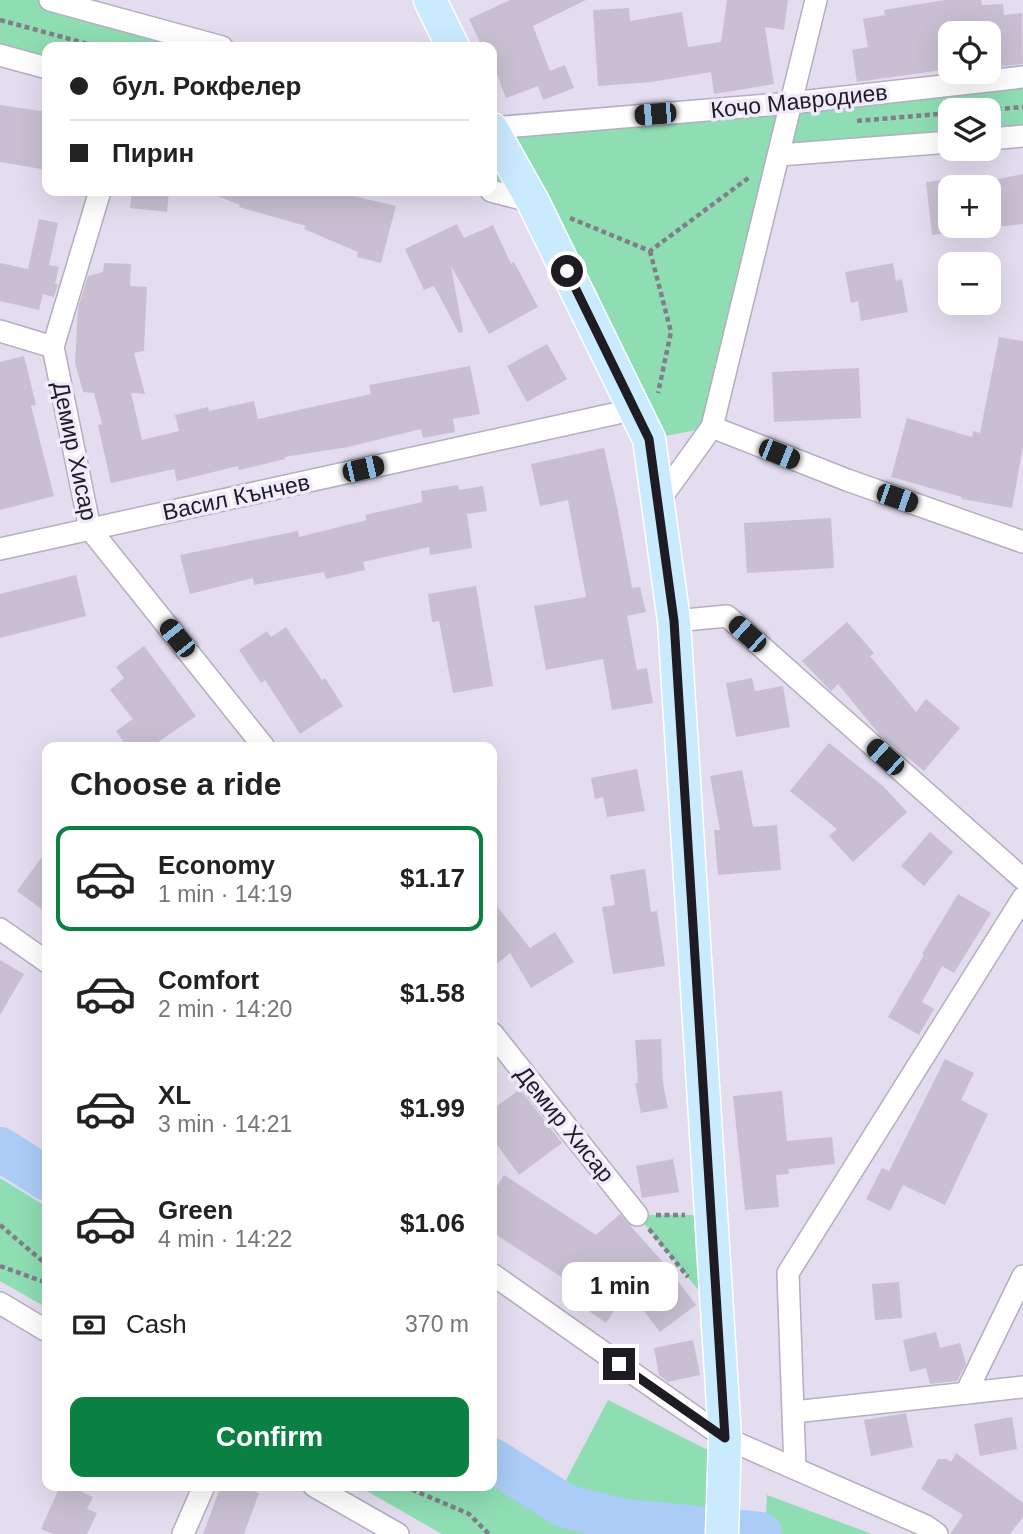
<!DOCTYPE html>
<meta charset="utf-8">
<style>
:root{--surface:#fff;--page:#f6f6f6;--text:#222;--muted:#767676;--line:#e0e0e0;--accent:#0b8043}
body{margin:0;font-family:Helvetica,sans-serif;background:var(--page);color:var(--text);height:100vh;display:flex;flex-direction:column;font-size:26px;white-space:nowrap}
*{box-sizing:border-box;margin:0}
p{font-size:23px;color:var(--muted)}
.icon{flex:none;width:38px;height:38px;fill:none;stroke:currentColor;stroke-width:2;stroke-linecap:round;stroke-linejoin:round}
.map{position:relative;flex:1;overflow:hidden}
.drawer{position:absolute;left:42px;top:742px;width:455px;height:749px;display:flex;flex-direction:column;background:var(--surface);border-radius:14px;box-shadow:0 7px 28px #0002}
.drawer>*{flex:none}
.top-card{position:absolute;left:42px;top:42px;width:455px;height:154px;border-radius:14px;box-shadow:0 7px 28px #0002;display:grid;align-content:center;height:154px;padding:0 28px;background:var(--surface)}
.controls{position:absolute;left:938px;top:21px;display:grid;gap:14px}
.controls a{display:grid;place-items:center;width:63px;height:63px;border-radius:14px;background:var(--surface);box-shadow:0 7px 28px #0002;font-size:35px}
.end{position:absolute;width:32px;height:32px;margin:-16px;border:9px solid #1e1c22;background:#fff;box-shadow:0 0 0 4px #fff}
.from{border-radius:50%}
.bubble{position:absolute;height:49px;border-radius:14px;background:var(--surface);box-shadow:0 7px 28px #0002;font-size:23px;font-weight:600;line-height:49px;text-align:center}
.car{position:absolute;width:21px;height:42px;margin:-21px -10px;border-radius:9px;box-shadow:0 0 5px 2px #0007;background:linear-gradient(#222 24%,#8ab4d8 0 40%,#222 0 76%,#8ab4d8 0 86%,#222 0)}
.top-card b{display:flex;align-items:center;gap:24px;height:66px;font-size:26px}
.top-card b+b{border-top:2px solid var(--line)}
.top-card i{width:18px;height:18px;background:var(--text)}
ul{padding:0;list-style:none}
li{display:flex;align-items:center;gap:21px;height:105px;margin:0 14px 10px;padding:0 14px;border:4px solid transparent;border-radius:14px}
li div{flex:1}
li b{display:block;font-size:26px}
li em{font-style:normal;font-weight:600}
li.on{border-color:var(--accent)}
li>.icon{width:63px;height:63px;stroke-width:1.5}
h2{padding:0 28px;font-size:32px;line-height:84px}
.pay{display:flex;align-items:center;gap:18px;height:77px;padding:0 28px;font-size:26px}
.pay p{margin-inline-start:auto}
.primary-button{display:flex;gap:14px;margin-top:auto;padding:14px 28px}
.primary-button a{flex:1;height:80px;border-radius:14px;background:var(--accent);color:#fff;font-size:28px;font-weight:600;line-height:80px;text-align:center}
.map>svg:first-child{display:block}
.green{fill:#8eddb3}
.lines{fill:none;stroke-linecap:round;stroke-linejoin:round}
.river{stroke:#abccf6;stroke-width:44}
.building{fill:#c8c0d2}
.minor-casing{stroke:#b4aec0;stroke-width:24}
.primary-casing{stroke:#fff;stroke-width:35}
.path{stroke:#817d89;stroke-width:4.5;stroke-dasharray:5 3.5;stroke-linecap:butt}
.minor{stroke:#fff;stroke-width:21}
.primary{stroke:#caebfe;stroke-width:32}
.route{stroke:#1e1c22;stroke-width:9}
.labels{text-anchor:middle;stroke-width:7;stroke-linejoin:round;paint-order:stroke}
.street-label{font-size:23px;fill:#1e1c22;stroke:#f0eafd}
</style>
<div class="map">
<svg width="1023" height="1534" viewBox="0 0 1023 1534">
<rect width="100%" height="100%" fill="#e3ddef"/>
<g class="green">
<path d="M0,0H50L222,47H47V68L0,55Z"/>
<path d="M1023,77V136L989,139V110H950V142L779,155L712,427L649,439L533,203L492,191V128Z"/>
<path d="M0,1178L47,1207V1308L0,1281Z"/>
<path d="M637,1215H712L718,1314Z"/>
<path d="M608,1400L712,1452L706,1534H442L358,1486L492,1485L546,1518Z"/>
<path d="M767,1495L872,1534H765Z"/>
</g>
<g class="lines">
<g class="river">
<path d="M0,1149L47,1179"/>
<path d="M492,1460L565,1506L625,1521L760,1534"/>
</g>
</g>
<g class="building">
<path d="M510,0H586L533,26L550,71L565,65L574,88L543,100L538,86L506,98L492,61V47H482L469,19Z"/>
<path d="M727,0H788L784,30L765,27L774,84L714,94L711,72L651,82L598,86L593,10L629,8L630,21L682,12L688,47L721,42Z"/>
<path d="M945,0H981L982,5L1003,4L1004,15L1022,13L1023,64L995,67L993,49L989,50V33H950V69L857,82L852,50L868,47L863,19L885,15L884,10Z"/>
<path d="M0,105L47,112V170L0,162Z"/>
<path d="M1023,174V224L989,228V181Z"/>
<path d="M950,179V233L932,235L926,182Z"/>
<path d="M132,191H169L167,212L130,208Z"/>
<path d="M205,191H356L353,196L396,206L381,263L357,257L358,252L304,229L306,226L239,207L240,205Z"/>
<path d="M39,219L58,223L49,265L59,267L55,284H58L54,297L43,294L39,310L0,301V263L28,269Z"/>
<path d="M457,224L464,238L493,225L511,264L514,262L538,307L489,334L451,266L463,332L459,333L434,286L424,290L405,249Z"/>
<path d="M104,263L131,264L130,286L147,287L144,351L134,353L145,394L131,393L142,440L179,431L175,415L208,407L209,411L254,401L258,419L371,394L369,385L470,366L480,414L453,419L455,432L423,438L421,429L348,447L284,457L285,459L239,470L238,466L177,481L174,469L111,483L98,425L102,424L94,393L83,392L75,363L78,308L88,276L103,272Z"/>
<path d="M893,263L896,281L902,279L908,312L861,321L858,301L851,303L845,272Z"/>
<path d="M999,337L1023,341V446L1012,508L962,499V497L891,477L907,418L972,437L973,431L980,433Z"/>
<path d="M547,344L567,379L527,402L507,366Z"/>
<path d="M24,356L36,405L31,406L54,496L0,510V362Z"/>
<path d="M859,368L861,418L774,422L772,372Z"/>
<path d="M604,448L617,506L632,588L640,587L646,612L627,616L637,670L647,668L653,703L612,710L603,659L546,670L534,606L586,597L568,500L540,506L531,464Z"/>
<path d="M458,485L459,490L483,486L487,511L467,514L472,548L430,555L429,547L363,562L365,570L326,579L324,572L254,585L253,578L190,594L180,555L298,531L299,537L367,520L365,515L422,502L421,491Z"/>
<path d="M831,518L834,568L747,573L744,523Z"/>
<path d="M76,575L86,616L0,638V594Z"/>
<path d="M476,586L493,686L453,693L439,621L432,622L428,594Z"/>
<path d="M847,622L874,653L870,656L916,712L926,699L960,728L924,771L879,734L838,684L831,691L802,661Z"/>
<path d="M286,627L322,680L325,678L343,706L300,734L265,680L261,683L239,650L267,631L271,637Z"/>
<path d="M144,646L196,716L151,747H127L116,731L133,719L110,690L124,678L116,667Z"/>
<path d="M752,678L755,691L783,686L790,727L736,737L726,683Z"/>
<path d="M829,743L883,786L907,812L853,862L829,836L837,829L790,791Z"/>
<path d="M637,769L645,811L607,817L603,797L595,799L591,778Z"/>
<path d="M742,770L753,827L777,825L781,870L718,875L714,830H720L710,776Z"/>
<path d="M930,832L953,852L924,886L901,866Z"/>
<path d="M47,850V913L17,891Z"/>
<path d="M645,869L651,912L657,911L665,966L613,974L602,907L615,905L610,875Z"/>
<path d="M958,894L991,913L954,973L942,966L922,1002L934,1009L919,1035L888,1017L924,955L922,954Z"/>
<path d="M492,900L530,948L555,932L574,962L531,988L510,953L492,968Z"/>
<path d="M0,960L24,974L0,1015Z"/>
<path d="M661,1039L663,1083L668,1108L641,1113L635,1083H638L635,1040Z"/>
<path d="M945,1059L974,1073L961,1100L988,1114L945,1205L903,1185L890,1211L866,1199L882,1168L889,1171Z"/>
<path d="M520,1089L562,1143L519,1175L492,1138V1110Z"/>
<path d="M782,1091L787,1141L832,1137L835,1164L788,1169L789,1174L776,1175L779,1207L745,1210L733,1096Z"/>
<path d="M673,1159L679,1192L642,1198L636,1166Z"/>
<path d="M504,1175L596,1235L620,1214L669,1269L696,1305L660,1332L628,1290L606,1323L569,1297L577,1287L492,1232V1194Z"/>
<path d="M899,1282L902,1318L875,1320L872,1284Z"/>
<path d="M936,1332L940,1348L960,1343L966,1364L957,1381L930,1384L926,1368L910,1372L903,1340Z"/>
<path d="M693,1340L700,1375L668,1382L659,1375L654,1348Z"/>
<path d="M906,1413L913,1447L871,1456L864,1420Z"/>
<path d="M1012,1417L1017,1449L980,1456L974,1424Z"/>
<path d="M956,1453L1023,1503V1517L1010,1534H950L963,1515L921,1489L938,1459H946L951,1462Z"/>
<path d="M60,1486H70L93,1497L87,1509L97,1513L87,1534H53L41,1529Z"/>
<path d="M221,1486H241L259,1493L244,1534H203Z"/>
</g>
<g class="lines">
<defs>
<g id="minor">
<path d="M50,0L222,47"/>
<path d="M0,55L47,68"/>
<path d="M492,128L791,103L1023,77"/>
<path d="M989,139L1023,136"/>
<path d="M779,155L950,142"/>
<path d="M100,191L53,347L90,529L264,747"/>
<path d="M491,191L533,202"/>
<path d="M0,331L53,347"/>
<path d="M712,427L847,480L1023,542"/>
<path d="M658,502L712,427L816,0"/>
<path d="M0,549L636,409"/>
<path d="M674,621L727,616L1023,879"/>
<path d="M0,929L47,962"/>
<path d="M492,1033L637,1215"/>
<path d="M492,1274L725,1438L926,1526L937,1534"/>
<path d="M0,1303L47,1331"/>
<path d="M966,1393L1023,1276"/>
<path d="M794,1412L1023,1387"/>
<path d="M795,1468L788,1273L1023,898"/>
<path d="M314,1486L398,1534"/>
<path d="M183,1534L204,1486"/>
</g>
<g id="primary">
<path d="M430,0L453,47"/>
<path d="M492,129L533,202L649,439L674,621L725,1438L722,1534"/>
</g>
</defs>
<use href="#minor" class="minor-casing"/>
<use href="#primary" class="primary-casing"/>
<g class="path">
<path d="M0,20L99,47"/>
<path d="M988,110L1023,107"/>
<path d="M857,121L950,113"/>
<path d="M570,218L650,251L751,176"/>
<path d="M650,251L671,332L658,393"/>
<path d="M656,1215H685"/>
<path d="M0,1225L47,1265"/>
<path d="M649,1229L688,1277"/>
<path d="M0,1266L47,1283"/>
<path d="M404,1486L469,1514L489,1534"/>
</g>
<use href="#minor" class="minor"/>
<use href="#primary" class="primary"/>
</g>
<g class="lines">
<path class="route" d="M567,271L649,439L674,621L725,1438L619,1364"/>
</g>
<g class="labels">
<g class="street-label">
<text transform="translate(799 101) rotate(-6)" y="8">Кочо Мавродиев</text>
<text transform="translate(75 451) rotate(78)" y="8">Демир Хисар</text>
<text transform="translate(236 497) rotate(-12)" y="8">Васил Кънчев</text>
<text transform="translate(565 1124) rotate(51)" y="8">Демир Хисар</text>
</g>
</g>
</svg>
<div class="controls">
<a><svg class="icon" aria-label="locate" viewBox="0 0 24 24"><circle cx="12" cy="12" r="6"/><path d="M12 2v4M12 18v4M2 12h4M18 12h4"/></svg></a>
<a><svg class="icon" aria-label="layers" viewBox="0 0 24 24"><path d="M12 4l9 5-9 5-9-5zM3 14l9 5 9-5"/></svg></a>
<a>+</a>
<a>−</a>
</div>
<i class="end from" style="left:567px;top:271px"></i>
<i class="end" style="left:619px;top:1364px"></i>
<div class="bubble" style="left:562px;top:1262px;width:116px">1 min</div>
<i class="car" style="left:655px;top:114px;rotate:265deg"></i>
<i class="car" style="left:779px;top:454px;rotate:112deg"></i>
<i class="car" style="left:363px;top:469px;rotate:77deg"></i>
<i class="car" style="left:897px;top:498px;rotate:109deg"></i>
<i class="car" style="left:747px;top:634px;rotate:312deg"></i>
<i class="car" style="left:177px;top:638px;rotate:321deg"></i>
<i class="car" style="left:885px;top:757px;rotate:312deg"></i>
<div class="top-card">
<b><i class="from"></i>бул. Рокфелер</b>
<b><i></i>Пирин</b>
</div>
<section class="drawer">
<h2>Choose a ride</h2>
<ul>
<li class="on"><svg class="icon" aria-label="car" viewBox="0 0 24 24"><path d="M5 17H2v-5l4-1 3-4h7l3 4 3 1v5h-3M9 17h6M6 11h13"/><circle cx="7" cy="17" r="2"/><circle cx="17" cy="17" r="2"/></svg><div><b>Economy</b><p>1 min · 14:19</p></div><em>$1.17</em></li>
<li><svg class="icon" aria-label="car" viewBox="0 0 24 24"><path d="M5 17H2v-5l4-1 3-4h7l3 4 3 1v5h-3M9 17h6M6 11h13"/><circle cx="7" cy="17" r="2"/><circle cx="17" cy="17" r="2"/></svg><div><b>Comfort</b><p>2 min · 14:20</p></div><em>$1.58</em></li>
<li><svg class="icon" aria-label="car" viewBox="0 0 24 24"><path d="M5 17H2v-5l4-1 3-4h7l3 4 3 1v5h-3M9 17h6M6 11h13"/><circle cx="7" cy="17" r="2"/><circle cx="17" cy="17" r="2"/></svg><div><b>XL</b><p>3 min · 14:21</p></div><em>$1.99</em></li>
<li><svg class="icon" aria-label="car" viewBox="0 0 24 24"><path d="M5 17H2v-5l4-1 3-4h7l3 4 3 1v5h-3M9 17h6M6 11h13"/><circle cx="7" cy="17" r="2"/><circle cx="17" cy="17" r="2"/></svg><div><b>Green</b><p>4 min · 14:22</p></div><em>$1.06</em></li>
</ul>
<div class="pay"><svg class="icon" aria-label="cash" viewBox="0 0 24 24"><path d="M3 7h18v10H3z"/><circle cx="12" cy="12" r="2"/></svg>Cash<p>370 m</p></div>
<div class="primary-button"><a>Confirm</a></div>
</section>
</div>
